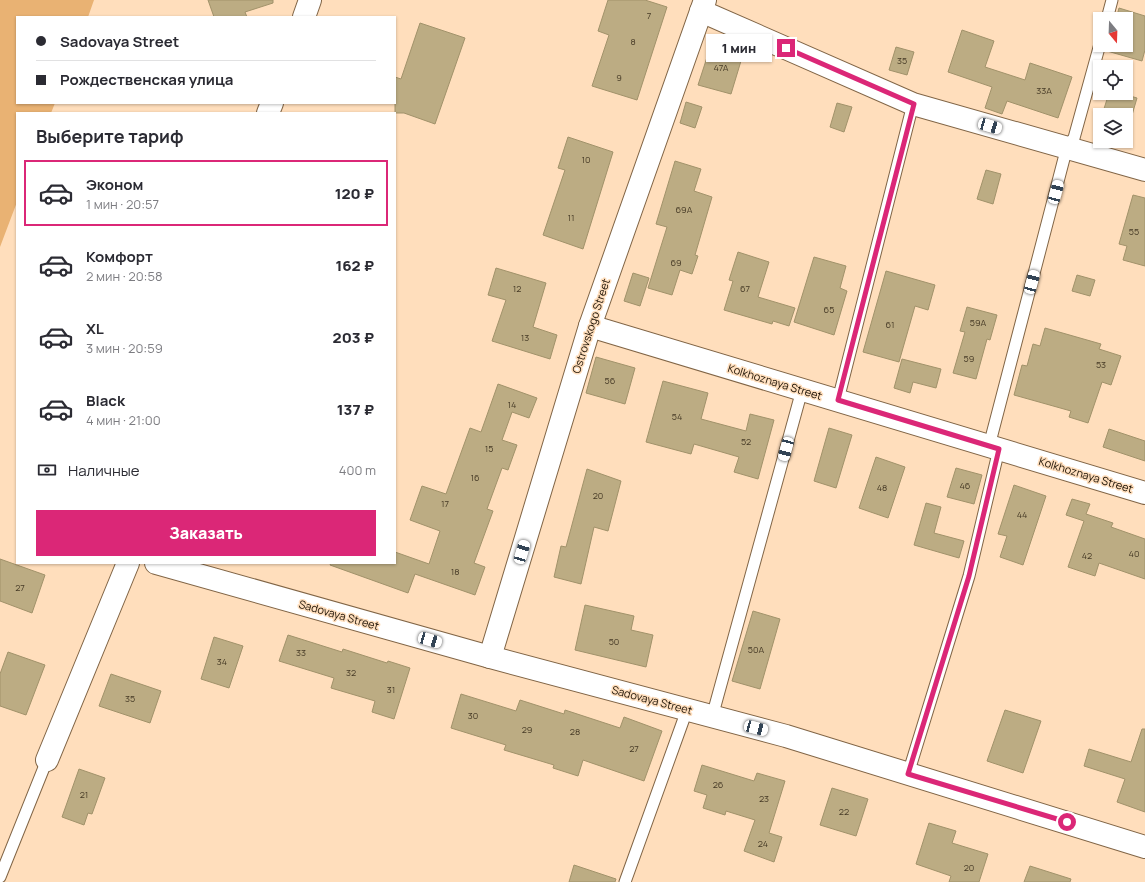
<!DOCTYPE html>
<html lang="ru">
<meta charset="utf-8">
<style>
:root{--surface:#fff;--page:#f2f2f3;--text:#2b2b33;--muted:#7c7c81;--line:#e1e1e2;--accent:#db2777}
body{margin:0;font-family:Manrope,sans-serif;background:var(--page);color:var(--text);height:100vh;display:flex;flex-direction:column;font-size:15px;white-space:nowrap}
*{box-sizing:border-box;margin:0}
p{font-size:13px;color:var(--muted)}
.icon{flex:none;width:22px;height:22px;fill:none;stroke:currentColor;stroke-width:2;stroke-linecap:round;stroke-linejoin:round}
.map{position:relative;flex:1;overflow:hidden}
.panel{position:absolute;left:16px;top:112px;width:380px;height:452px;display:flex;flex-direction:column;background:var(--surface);border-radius:0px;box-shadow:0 1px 3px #0004}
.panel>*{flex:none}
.top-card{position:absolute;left:16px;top:16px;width:380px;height:88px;border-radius:0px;box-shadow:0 1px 3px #0004;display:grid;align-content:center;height:88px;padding:0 20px;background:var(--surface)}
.needle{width:26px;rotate:161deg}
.tools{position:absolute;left:1093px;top:12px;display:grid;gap:8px}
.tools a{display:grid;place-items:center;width:40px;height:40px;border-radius:0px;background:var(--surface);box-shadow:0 1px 3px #0004;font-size:20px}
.end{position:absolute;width:18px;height:18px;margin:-9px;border:5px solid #db2777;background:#fff;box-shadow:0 0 0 2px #fff}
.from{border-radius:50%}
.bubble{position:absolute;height:28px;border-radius:0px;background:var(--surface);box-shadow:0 1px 3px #0004;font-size:13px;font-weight:800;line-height:28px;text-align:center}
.car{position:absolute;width:12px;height:24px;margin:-12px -6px;border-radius:5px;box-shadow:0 0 3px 1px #0007;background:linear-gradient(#fff 24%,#345 0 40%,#fff 0 76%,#345 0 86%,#fff 0)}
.top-card b{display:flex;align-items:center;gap:14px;height:38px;font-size:15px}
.top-card b+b{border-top:1px solid var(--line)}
.top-card i{width:10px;height:10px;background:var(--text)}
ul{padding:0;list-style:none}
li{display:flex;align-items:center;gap:12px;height:66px;margin:0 8px 6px;padding:0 12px;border:2px solid transparent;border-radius:0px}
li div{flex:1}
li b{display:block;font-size:15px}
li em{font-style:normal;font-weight:800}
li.selected{border-color:var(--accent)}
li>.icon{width:36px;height:36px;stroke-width:1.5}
h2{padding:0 20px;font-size:18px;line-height:48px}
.pay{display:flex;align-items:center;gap:10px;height:44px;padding:0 20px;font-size:15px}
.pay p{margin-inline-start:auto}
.button{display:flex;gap:8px;margin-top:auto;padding:8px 20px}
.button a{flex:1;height:46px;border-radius:0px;background:var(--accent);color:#fff;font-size:16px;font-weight:800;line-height:46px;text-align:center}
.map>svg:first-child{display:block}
.green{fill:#e9b273}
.building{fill:#bcac83;stroke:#a1926a}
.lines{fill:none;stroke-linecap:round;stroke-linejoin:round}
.service-casing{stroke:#816546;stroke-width:13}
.minor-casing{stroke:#816546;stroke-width:24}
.service{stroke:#fff;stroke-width:11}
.minor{stroke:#fff;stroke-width:22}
.route{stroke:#db2777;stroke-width:5}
.labels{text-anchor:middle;stroke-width:3;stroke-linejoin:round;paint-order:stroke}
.number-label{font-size:9px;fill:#463a26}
.street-label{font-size:11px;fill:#1f1407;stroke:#ffdebc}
</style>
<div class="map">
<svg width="1145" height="882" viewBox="0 0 1145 882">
<rect width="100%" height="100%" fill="#ffdebc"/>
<path class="green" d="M0,0H94L88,17H17V103H55L51,113H17V202L0,247Z"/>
<g class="building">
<path d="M208,0H273V3L245,12L247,17H214Z"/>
<path d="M608,0H645L667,7L637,100L592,86L609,35L598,31Z"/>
<path d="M1119,8L1145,16V50L1142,61L1107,51L1109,45H1126V19H1116Z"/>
<path d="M420,23L465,38L435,124L404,113H395V77L401,79Z"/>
<path d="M962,30L994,41L985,67L1025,80L1030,63L1072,77L1058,118L1007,101L1002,114L985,108L992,87L948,72Z"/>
<path d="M712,42L744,51L731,94L698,85Z"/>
<path d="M896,47L914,52L907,75L889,70Z"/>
<path d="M1109,93H1120L1137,98L1132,115H1102Z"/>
<path d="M686,102L702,107L695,128L680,123Z"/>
<path d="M837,103L852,107L844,132L830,127Z"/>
<path d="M568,137L613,152L583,249L543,235L565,170L558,168Z"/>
<path d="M675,161L701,169L694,191L712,197L695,255L698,256L692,274L680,270L672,295L648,288L667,227L656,224Z"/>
<path d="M986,170L1001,174L993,204L977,199Z"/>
<path d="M1133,195L1145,198V266L1123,260L1127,246L1119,244Z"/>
<path d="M738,252L769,262L758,297L795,308L789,326L773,321L772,324L724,310L733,281L729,280Z"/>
<path d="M814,257L846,266L840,288L847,291L834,335L794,322Z"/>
<path d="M496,268L546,283L533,327L557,335L550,359L492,341L506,300L488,295Z"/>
<path d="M886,271L935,285L928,310L915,306L899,362L863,352Z"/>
<path d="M633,273L649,278L640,306L624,301Z"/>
<path d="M1077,275L1095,280L1090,296L1072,291Z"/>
<path d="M967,307L997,315L990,340L987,339L976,379L953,373L965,332L960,331Z"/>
<path d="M1045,328L1101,344L1099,349L1121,356L1111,385L1102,382L1088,423L1069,417L1071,411L1014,395L1022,365L1027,366L1033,344L1040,346Z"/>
<path d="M596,357L635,368L625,404L586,393Z"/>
<path d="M902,359L941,369L936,388L913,382L910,393L894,388Z"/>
<path d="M663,381L708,393L701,419L746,431L750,414L774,420L758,479L734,472L739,457L694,444L691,454L646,442Z"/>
<path d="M498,384L537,398L529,418L512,412L502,440L517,445L508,470L502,468L487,509L493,511L474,563L485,567L475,595L415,574L408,593L330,565L331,563H395V552L429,564L440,531L410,520L422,486L446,494L470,428L481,432Z"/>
<path d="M829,428L852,435L836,488L814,481Z"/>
<path d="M1109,429L1145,441V461L1103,447Z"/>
<path d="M876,457L905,467L888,518L859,508Z"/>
<path d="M956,468L982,475L974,504L947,497Z"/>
<path d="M587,469L621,481L608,531L594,527L581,584L554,577L561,546L566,547Z"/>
<path d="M1014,485L1046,496L1023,565L1000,557L1007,536L998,534Z"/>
<path d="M1072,499L1090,504L1086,514L1113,523L1111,527L1145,539V579L1099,563L1095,576L1068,567L1084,521L1066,515Z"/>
<path d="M926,503L941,507L934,533L964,541L959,558L914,545Z"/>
<path d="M0,559L45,575L32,613L0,601Z"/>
<path d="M585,605L634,616L631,630L653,635L646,667L575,650Z"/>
<path d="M753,611L780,619L760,689L732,681Z"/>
<path d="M288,635L342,652L343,649L387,663L388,661L410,668L394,719L372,712L375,701L331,688L334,678L279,661Z"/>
<path d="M214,637L243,646L229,688L201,679Z"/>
<path d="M8,652L45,665L26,715L0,706V674Z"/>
<path d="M111,674L161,691L150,723L99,706Z"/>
<path d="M461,694L516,711L520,700L564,714L565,710L620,728L624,717L662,731L644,781L583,760L578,776L553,768L554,765L504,750L506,745L451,728Z"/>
<path d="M1005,710L1041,721L1023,773L987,761Z"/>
<path d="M1142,729H1145V812L1117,802L1125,779L1084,766L1089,749L1131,762Z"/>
<path d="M702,765L754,781L757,773L785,781L769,833L782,837L774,862L744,851L755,820L726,811L725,815L703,808L707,795L694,791Z"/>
<path d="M79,769L105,778L92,814L88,813L84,825L62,817Z"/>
<path d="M832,788L868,799L856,836L820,825Z"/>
<path d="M929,823L956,831L952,843L988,854L979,882H949L951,876L916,864Z"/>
<path d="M574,865L616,879L615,882H569Z"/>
<path d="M1030,866L1071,879L1070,882H1024Z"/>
</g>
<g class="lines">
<defs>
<g id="service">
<path d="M1107,19L1112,0"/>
<path d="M838,400L913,104"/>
<path d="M989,446L1067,147L1074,138L1100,44"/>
<path d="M712,717L802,390"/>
<path d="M908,774L969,576L999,449"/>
<path d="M0,877L47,760"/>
<path d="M625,882L687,710"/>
</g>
<g id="minor">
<path d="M701,11L913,104L1145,170"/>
<path d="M304,17L310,0"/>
<path d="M268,113L272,103"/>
<path d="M590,326L1145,493"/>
<path d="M156,563L490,657L786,736L1145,847"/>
<path d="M490,657L590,326L705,0"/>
<path d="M47,760L128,563"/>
</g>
</defs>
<use href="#service" class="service-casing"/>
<use href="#minor" class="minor-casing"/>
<use href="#service" class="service"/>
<use href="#minor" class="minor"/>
</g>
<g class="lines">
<path class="route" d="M786,48L914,104L838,400L999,449L969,576L908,774L1067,822"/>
</g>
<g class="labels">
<g class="number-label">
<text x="649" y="19">7</text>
<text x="633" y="45">8</text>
<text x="902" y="64">35</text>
<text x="721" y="71">47А</text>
<text x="619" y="81">9</text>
<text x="1044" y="94">33А</text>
<text x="586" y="163">10</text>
<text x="684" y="213">69А</text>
<text x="571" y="221">11</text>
<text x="1134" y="235">55</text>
<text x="676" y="266">69</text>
<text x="517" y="292">12</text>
<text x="745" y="292">67</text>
<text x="829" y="313">65</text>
<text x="978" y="326">59А</text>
<text x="890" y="328">61</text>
<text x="525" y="341">13</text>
<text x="969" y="362">59</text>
<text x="1101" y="368">53</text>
<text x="610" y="384">56</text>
<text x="512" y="408">14</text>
<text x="677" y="420">54</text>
<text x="746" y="445">52</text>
<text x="489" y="452">15</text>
<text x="475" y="481">16</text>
<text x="965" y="489">46</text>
<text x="882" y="491">48</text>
<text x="598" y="499">20</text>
<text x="445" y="507">17</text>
<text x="1022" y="518">44</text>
<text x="1134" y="557">40</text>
<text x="1087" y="559">42</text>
<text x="455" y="575">18</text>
<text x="20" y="591">27</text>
<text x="614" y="645">50</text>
<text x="756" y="653">50А</text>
<text x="301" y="656">33</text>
<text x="222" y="665">34</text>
<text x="351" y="676">32</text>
<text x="391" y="693">31</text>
<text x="130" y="702">35</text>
<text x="473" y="719">30</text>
<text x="527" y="733">29</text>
<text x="575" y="735">28</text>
<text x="634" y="752">27</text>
<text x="718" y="788">26</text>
<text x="84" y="798">21</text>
<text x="764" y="802">23</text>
<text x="844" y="815">22</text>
<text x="763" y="847">24</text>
<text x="969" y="871">20</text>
</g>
<g class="street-label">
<text transform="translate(591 326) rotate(-72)" y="4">Ostrovskogo Street</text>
<text transform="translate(775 382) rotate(17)" y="4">Kolkhoznaya Street</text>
<text transform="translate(1086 475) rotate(17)" y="4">Kolkhoznaya Street</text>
<text transform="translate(339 615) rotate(16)" y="4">Sadovaya Street</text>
<text transform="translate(652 700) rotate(15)" y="4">Sadovaya Street</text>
</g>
</g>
</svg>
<div class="tools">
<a><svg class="needle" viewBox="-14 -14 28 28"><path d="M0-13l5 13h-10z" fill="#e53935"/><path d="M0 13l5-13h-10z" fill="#7c7c81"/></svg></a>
<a><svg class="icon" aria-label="locate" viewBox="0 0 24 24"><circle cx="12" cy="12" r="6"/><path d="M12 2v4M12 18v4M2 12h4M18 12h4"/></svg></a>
<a><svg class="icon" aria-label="layers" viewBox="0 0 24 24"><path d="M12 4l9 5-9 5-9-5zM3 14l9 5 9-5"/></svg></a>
</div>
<i class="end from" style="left:1067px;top:822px"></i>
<i class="end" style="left:786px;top:48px"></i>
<div class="bubble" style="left:706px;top:34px;width:66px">1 мин</div>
<i class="car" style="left:990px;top:126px;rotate:106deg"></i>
<i class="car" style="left:1056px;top:192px;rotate:15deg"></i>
<i class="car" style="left:1032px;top:282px;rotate:15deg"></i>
<i class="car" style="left:786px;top:449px;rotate:195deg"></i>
<i class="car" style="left:522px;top:552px;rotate:17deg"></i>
<i class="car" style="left:430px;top:640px;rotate:106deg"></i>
<i class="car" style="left:756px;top:728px;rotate:105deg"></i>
<div class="top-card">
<b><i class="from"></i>Sadovaya Street</b>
<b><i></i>Рождественская улица</b>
</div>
<section class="panel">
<h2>Выберите тариф</h2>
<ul>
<li class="selected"><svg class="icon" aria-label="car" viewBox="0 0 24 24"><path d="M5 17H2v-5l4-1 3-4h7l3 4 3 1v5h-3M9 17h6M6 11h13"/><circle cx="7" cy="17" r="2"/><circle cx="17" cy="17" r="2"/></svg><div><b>Эконом</b><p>1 мин · 20:57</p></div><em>120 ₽</em></li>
<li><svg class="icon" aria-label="car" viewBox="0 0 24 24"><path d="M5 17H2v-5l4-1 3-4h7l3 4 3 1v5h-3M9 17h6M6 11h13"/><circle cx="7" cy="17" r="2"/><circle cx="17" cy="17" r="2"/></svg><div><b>Комфорт</b><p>2 мин · 20:58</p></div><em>162 ₽</em></li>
<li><svg class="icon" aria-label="car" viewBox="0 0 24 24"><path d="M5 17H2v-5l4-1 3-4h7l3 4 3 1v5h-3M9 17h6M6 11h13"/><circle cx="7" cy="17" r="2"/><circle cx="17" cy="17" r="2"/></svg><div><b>XL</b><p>3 мин · 20:59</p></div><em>203 ₽</em></li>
<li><svg class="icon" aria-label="car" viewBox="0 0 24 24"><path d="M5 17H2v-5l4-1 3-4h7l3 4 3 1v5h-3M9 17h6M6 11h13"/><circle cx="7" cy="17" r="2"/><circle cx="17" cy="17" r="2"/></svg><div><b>Black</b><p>4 мин · 21:00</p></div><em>137 ₽</em></li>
</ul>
<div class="pay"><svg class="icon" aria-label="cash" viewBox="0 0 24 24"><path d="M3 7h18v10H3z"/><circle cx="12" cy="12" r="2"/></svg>Наличные<p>400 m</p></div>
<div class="button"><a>Заказать</a></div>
</section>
</div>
